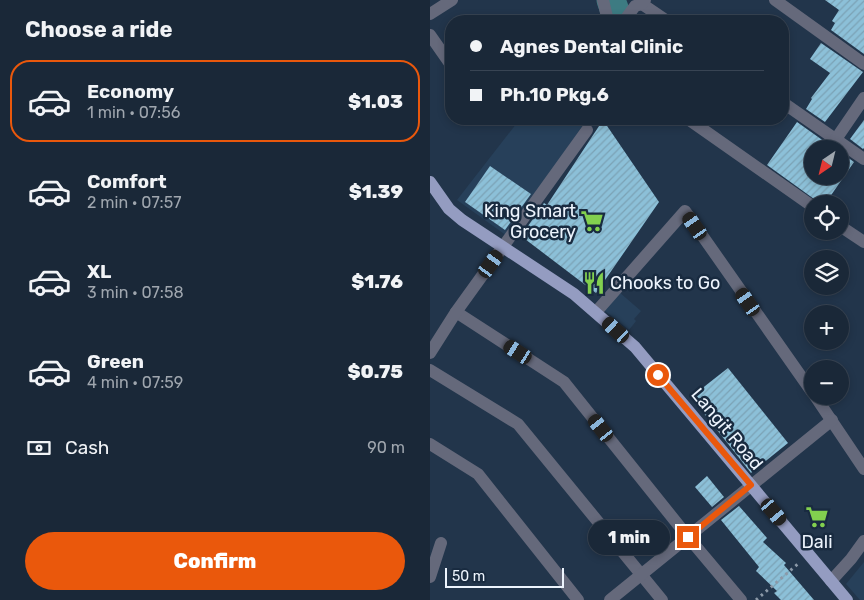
<!DOCTYPE html>
<meta charset="utf-8">
<style>
:root{--surface:#1a2838;--page:#273443;--text:#f1f3f6;--muted:#9fa6ae;--line:#384453;--accent:#ea580c}
body{margin:0;font-family:Rubik,sans-serif;background:var(--page);color:var(--text);height:100vh;display:flex;flex-direction:column;font-size:19px;white-space:nowrap}
*{box-sizing:border-box;margin:0}
p{font-size:16px;color:var(--muted)}
.icon{flex:none;width:28px;height:28px;fill:none;stroke:currentColor;stroke-width:2;stroke-linecap:round;stroke-linejoin:round}
.map{position:relative;flex:1;overflow:hidden}
.sheet{display:flex;flex-direction:column;background:var(--surface);width:430px}
.sheet>*{flex:none}
.hud{position:absolute;left:15px;top:15px;width:344px;height:110px;border-radius:20px;box-shadow:0 2px 8px #0003,0 0 0 1px var(--line);display:grid;align-content:center;height:110px;padding:0 25px;background:var(--surface)}
.needle{width:32px;rotate:215deg}
.buttons{position:absolute;left:374px;top:140px;display:grid;gap:10px}
.buttons a{display:grid;place-items:center;width:45px;height:45px;border-radius:50%;background:var(--surface);box-shadow:0 2px 8px #0003,0 0 0 1px var(--line);font-size:25px}
.scale{position:absolute;left:15px;bottom:12px;width:119px;box-sizing:border-box;padding-left:5px;border:2px solid #edf4fd;border-top:0;font-size:14px;line-height:18px;white-space:nowrap;color:#edf4fd;-webkit-text-stroke:4px #192b40;paint-order:stroke}
.end{position:absolute;width:22px;height:22px;margin:-11px;border:6px solid #ea580c;background:#fff;box-shadow:0 0 0 2px #fff}
.from{border-radius:50%}
.bubble{position:absolute;height:35px;border-radius:18px;background:var(--surface);box-shadow:0 2px 8px #0003,0 0 0 1px var(--line);font-size:16px;font-weight:800;line-height:35px;text-align:center}
.car{position:absolute;width:15px;height:30px;margin:-15px -8px;border-radius:6px;box-shadow:0 0 4px 1px #0007;background:linear-gradient(#222 24%,#8ab4d8 0 40%,#222 0 76%,#8ab4d8 0 86%,#222 0)}
.hud b{display:flex;align-items:center;gap:18px;height:48px;font-size:19px}
.hud b+b{border-top:1px solid var(--line)}
.hud i{width:12px;height:12px;background:var(--text)}
ul{padding:0;list-style:none}
li{display:flex;align-items:center;gap:15px;height:82px;margin:0 10px 8px;padding:0 15px;border:2px solid transparent;border-radius:20px}
li div{flex:1}
li b{display:block;font-size:19px}
li em{font-style:normal;font-weight:800}
li.selected{border-color:var(--accent)}
li>.icon{width:45px;height:45px;stroke-width:1.5}
h2{padding:0 25px;font-size:22px;line-height:60px}
.pay{display:flex;align-items:center;gap:12px;height:55px;padding:0 25px;font-size:19px}
.pay p{margin-inline-start:auto}
.cta{display:flex;gap:10px;margin-top:auto;padding:10px 25px}
.cta a{flex:1;height:58px;border-radius:30px;background:var(--accent);color:#fff;font-size:20px;font-weight:800;line-height:58px;text-align:center}
main{display:flex;flex:1;min-height:0}
.map>svg:first-child{display:block}
.built{fill:#27405a}
.lines{fill:none;stroke-linecap:round;stroke-linejoin:round}
.river{stroke:#3d7b82;stroke-width:29}
.building{fill:url(#building-hatch)}
.path{stroke:#8c99a8;stroke-width:3;stroke-dasharray:2.5 4;stroke-linecap:butt}
.minor{stroke:#65697b;stroke-width:12}
.major{stroke:#949cc1;stroke-width:12}
.route{stroke:#ea580c;stroke-width:6}
.labels{text-anchor:middle;stroke-width:5;stroke-linejoin:round;paint-order:stroke}
.poi-label{font-size:18px;fill:#edf4fd;stroke:#192b40;text-anchor:end}
.street-label{font-size:18px;fill:#edf4fd;stroke:#192b40}
</style>
<main>
<section class="sheet">
<h2>Choose a ride</h2>
<ul>
<li class="selected"><svg class="icon" aria-label="car" viewBox="0 0 24 24"><path d="M5 17H2v-5l4-1 3-4h7l3 4 3 1v5h-3M9 17h6M6 11h13"/><circle cx="7" cy="17" r="2"/><circle cx="17" cy="17" r="2"/></svg><div><b>Economy</b><p>1 min · 07:56</p></div><em>$1.03</em></li>
<li><svg class="icon" aria-label="car" viewBox="0 0 24 24"><path d="M5 17H2v-5l4-1 3-4h7l3 4 3 1v5h-3M9 17h6M6 11h13"/><circle cx="7" cy="17" r="2"/><circle cx="17" cy="17" r="2"/></svg><div><b>Comfort</b><p>2 min · 07:57</p></div><em>$1.39</em></li>
<li><svg class="icon" aria-label="car" viewBox="0 0 24 24"><path d="M5 17H2v-5l4-1 3-4h7l3 4 3 1v5h-3M9 17h6M6 11h13"/><circle cx="7" cy="17" r="2"/><circle cx="17" cy="17" r="2"/></svg><div><b>XL</b><p>3 min · 07:58</p></div><em>$1.76</em></li>
<li><svg class="icon" aria-label="car" viewBox="0 0 24 24"><path d="M5 17H2v-5l4-1 3-4h7l3 4 3 1v5h-3M9 17h6M6 11h13"/><circle cx="7" cy="17" r="2"/><circle cx="17" cy="17" r="2"/></svg><div><b>Green</b><p>4 min · 07:59</p></div><em>$0.75</em></li>
</ul>
<div class="pay"><svg class="icon" aria-label="cash" viewBox="0 0 24 24"><path d="M3 7h18v10H3z"/><circle cx="12" cy="12" r="2"/></svg>Cash<p>90 m</p></div>
<div class="cta"><a>Confirm</a></div>
</section>
<div class="map">
<svg width="434" height="600" viewBox="0 0 434 600">
<defs>
<pattern id="building-hatch" width="6" height="6" patternUnits="userSpaceOnUse" patternTransform="scale(1.25)"><rect width="6" height="6" fill="#8cc0d8"/><path d="M-1 1l2-2M0 6l6-6M5 7l2-2" fill="none" stroke="#7ba2b5"/></pattern>
</defs>
<rect width="100%" height="100%" fill="#22354b"/>
<g class="built">
<path d="M90,119H157L77,236L27,200Z"/>
<path d="M189,292L211,311L204,319L206,321L199,330L174,310Z"/>
<path d="M434,562V600H430L416,584Z"/>
</g>
<g class="lines">
<path class="river" d="M181,0L185,11V21"/>
</g>
<g class="building">
<path d="M395,0H434V54L401,30L405,23L402,21L409,10Z"/>
<path d="M391,43L433,72L395,122L376,109L382,99L381,98L400,73L380,59Z"/>
<path d="M173,120L229,202L166,293L91,236L114,203L117,205Z"/>
<path d="M434,120V148L433,149L420,139Z"/>
<path d="M367,122L405,149H382V176H410V152L424,162L395,204H391L337,165Z"/>
<path d="M60,166L101,194L75,230L35,202Z"/>
<path d="M298,368L358,443L321,473L261,397Z"/>
<path d="M277,476L294,497L282,507L265,487Z"/>
<path d="M309,506L337,538L333,542L356,563L354,565L384,600H351L344,593L347,591L326,571L329,567L291,520Z"/>
</g>
<g class="lines">
<path class="path" d="M326,600L369,563"/>
<g class="minor">
<path d="M173,0L178,21"/>
<path d="M345,0L434,64"/>
<path d="M212,4L237,21"/>
<path d="M0,14L22,0"/>
<path d="M194,21L205,6L212,4L215,0"/>
<path d="M0,35L21,65"/>
<path d="M352,102L434,159"/>
<path d="M258,119L382,206"/>
<path d="M406,139L434,98"/>
<path d="M410,226L434,242"/>
<path d="M26,312L134,382L258,537L311,600"/>
<path d="M166,312L255,211L382,392"/>
<path d="M0,353L26,312L157,130"/>
<path d="M0,370L88,424L232,600"/>
<path d="M385,396L434,469"/>
<path d="M0,444L48,474L148,600"/>
<path d="M0,577L11,543"/>
<path d="M401,581L421,559L434,541"/>
<path d="M180,600L402,420"/>
</g>
<path class="major" d="M0,182L19,209L32,220L144,294L205,347L417,600"/>
</g>
<g class="lines">
<path class="route" d="M228,375L321,485L258,537"/>
</g>
<defs>
<symbol id="supermarket-bare" viewBox="-9 -9 18 18"><path d="M-6-5.5h2.5l.6 2H6L4.5 2H-2.5L-4.4-4H-6ZM-1.5 3.2a1.3 1.3 0 1 0 .1 0ZM3 3.2a1.3 1.3 0 1 0 .1 0Z" fill="#82d04f" stroke="#192b40" stroke-width="2.5" paint-order="stroke"/></symbol>
<symbol id="restaurant-bare" viewBox="-9 -9 18 18"><path d="M-5-6h1v4h1v-4h1v4h1v-4h1v5L-1.5 .5V6h-2V.5L-5-1ZM5-6V6H3V1.5H1.5Q1.5-4 5-6Z" fill="#82d04f" stroke="#192b40" stroke-width="2.5" paint-order="stroke"/></symbol>
</defs>
<g fill-rule="evenodd">
<use href="#supermarket-bare" x="146" y="205" width="32" height="32"/>
<use href="#restaurant-bare" x="148" y="267" width="32" height="32"/>
<use href="#supermarket-bare" x="371" y="501" width="32" height="32"/>
</g>
<g class="labels">
<g class="poi-label">
<text x="146" y="217">King Smart<tspan x="146" dy="21">Grocery</tspan></text>
<text x="180" y="289" text-anchor="start">Chooks to Go</text>
<text x="387" y="548" text-anchor="middle">Dali</text>
</g>
<g class="street-label">
<text transform="translate(297 429) rotate(50)" y="6">Langit Road</text>
</g>
</g>
</svg>
<div class="buttons">
<a><svg class="needle" viewBox="-14 -14 28 28"><path d="M0-13l5 13h-10z" fill="#e53935"/><path d="M0 13l5-13h-10z" fill="#9fa6ae"/></svg></a>
<a><svg class="icon" aria-label="locate" viewBox="0 0 24 24"><circle cx="12" cy="12" r="6"/><path d="M12 2v4M12 18v4M2 12h4M18 12h4"/></svg></a>
<a><svg class="icon" aria-label="layers" viewBox="0 0 24 24"><path d="M12 4l9 5-9 5-9-5zM3 14l9 5 9-5"/></svg></a>
<a>+</a>
<a>−</a>
</div>
<div class="scale">50 m</div>
<i class="end from" style="left:228px;top:375px"></i>
<i class="end" style="left:258px;top:537px"></i>
<div class="bubble" style="left:158px;top:520px;width:82px">1 min</div>
<i class="car" style="left:265px;top:226px;rotate:325deg"></i>
<i class="car" style="left:61px;top:264px;rotate:36deg"></i>
<i class="car" style="left:318px;top:302px;rotate:325deg"></i>
<i class="car" style="left:186px;top:330px;rotate:312deg"></i>
<i class="car" style="left:88px;top:352px;rotate:303deg"></i>
<i class="car" style="left:171px;top:428px;rotate:322deg"></i>
<i class="car" style="left:344px;top:512px;rotate:140deg"></i>
<div class="hud">
<b><i class="from"></i>Agnes Dental Clinic</b>
<b><i></i>Ph.10 Pkg.6</b>
</div>
</div>
</main>
